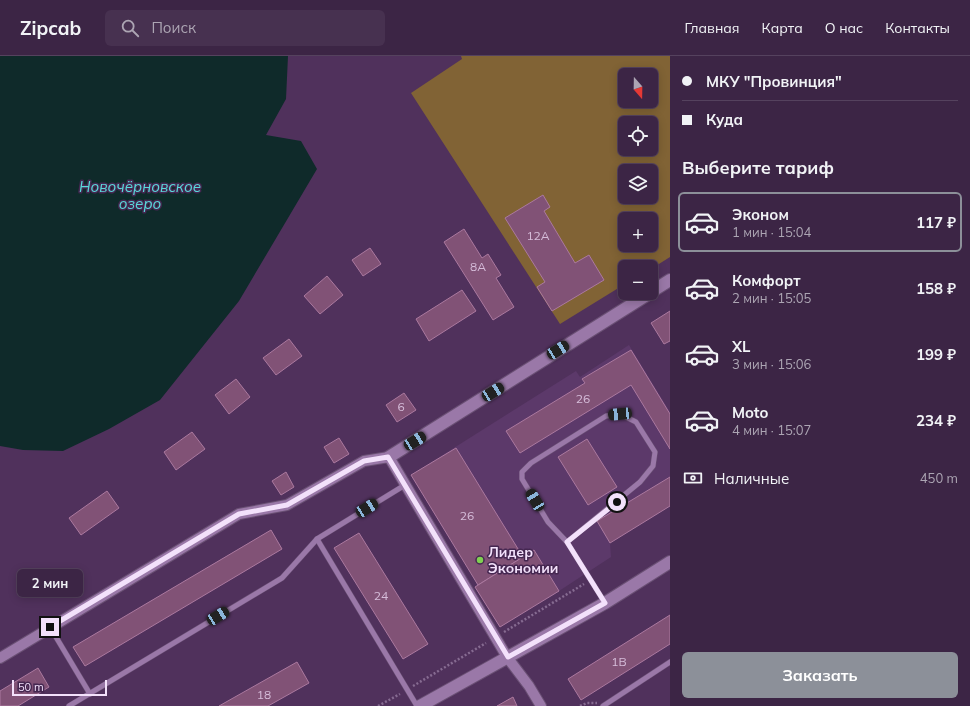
<!DOCTYPE html>
<html lang="ru">
<meta charset="utf-8">
<style>
:root{--surface:#3c2545;--page:#473150;--text:#f1f3f6;--muted:#aca5b3;--line:#55425e;--accent:#8c9099}
body{margin:0;font-family:Mulish,sans-serif;background:var(--page);color:var(--text);height:100vh;display:flex;flex-direction:column;font-size:15px;white-space:nowrap}
*{box-sizing:border-box;margin:0}
p{font-size:13px;color:var(--muted)}
.icon{flex:none;width:22px;height:22px;fill:none;stroke:currentColor;stroke-width:2;stroke-linecap:round;stroke-linejoin:round}
.map{position:relative;flex:1;overflow:hidden}
.drawer{display:flex;flex-direction:column;background:var(--surface);width:300px}
.drawer>*{flex:none}
.hud{display:grid;align-content:center;height:88px;padding:0 12px;background:var(--surface)}
.needle{width:26px;rotate:160deg}
.fabs{position:absolute;left:618px;top:12px;display:grid;gap:8px}
.fabs a{display:grid;place-items:center;width:40px;height:40px;border-radius:6px;background:var(--surface);box-shadow:0 2px 10px #0003,0 0 0 1px var(--line);font-size:20px}
.scale{position:absolute;left:12px;bottom:10px;width:95px;box-sizing:border-box;padding-left:4px;border:2px solid #f3e1fb;border-top:0;font-size:11px;line-height:14px;white-space:nowrap;color:#f3e1fb;-webkit-text-stroke:3px #452751;paint-order:stroke}
.end{position:absolute;width:18px;height:18px;margin:-9px;border:5px solid #f3e1fb;background:#111;box-shadow:0 0 0 2px #111}
.from{border-radius:50%}
.bubble{position:absolute;height:28px;border-radius:6px;background:var(--surface);box-shadow:0 2px 10px #0003,0 0 0 1px var(--line);font-size:13px;font-weight:700;line-height:28px;text-align:center}
.car{position:absolute;width:12px;height:24px;margin:-12px -6px;border-radius:5px;box-shadow:0 0 3px 1px #0007;background:linear-gradient(#222 24%,#8ab4d8 0 40%,#222 0 76%,#8ab4d8 0 86%,#222 0)}
.hud b{display:flex;align-items:center;gap:14px;height:38px;font-size:15px}
.hud b+b{border-top:1px solid var(--line)}
.hud i{width:10px;height:10px;background:var(--text)}
ul{padding:0;list-style:none}
li{display:flex;align-items:center;gap:12px;height:60px;margin:0 8px 6px;padding:0 4px;border:2px solid transparent;border-radius:6px}
li div{flex:1}
li b{display:block;font-size:15px}
li em{font-style:normal;font-weight:700}
li.selected{border-color:var(--accent)}
li>.icon{width:36px;height:36px;stroke-width:1.5}
h2{padding:0 12px;font-size:18px;line-height:48px}
.pay{display:flex;align-items:center;gap:10px;height:44px;padding:0 12px;font-size:15px}
.pay p{margin-inline-start:auto}
.cta{display:flex;gap:8px;margin-top:auto;padding:8px 12px}
.cta a{flex:1;height:46px;border-radius:6px;background:var(--accent);color:#fff;font-size:16px;font-weight:700;line-height:46px;text-align:center}
header{display:flex;align-items:center;gap:24px;box-sizing:border-box;height:56px;padding:0 20px;background:var(--surface);border-bottom:1px solid var(--line)}
header strong{font-size:19px}
nav{display:flex;gap:22px;margin-inline-start:auto;font-size:14px}
.search{width:280px;height:36px;background:var(--page);display:flex;align-items:center;gap:10px;box-sizing:border-box;padding:0 14px;border-radius:6px;color:var(--muted);font-size:15px}
main{display:flex;flex:1;min-height:0}
.map>svg:first-child{display:block}
.built{fill:#5c396a}
.green{fill:#816335;fill-rule:evenodd}
.water{fill:#0f2a2a}
.building{fill:#815276;stroke:#ab799f}
.lines{fill:none;stroke-linecap:round;stroke-linejoin:round}
.service-casing{stroke:#6a5074;stroke-width:6}
.minor-casing{stroke:#6a5074;stroke-width:12}
.tertiary-casing{stroke:#6a5074;stroke-width:14}
.path{stroke:#866b91;stroke-width:2.5;stroke-dasharray:2 2;stroke-linecap:butt}
.service{stroke:#9a78a8;stroke-width:5}
.minor{stroke:#9a78a8;stroke-width:10}
.tertiary{stroke:#9a78a8;stroke-width:12}
.route{stroke:#f3e1fb;stroke-width:5}
.poi-dot{fill:#80d051;stroke:#452751;stroke-width:1.5}
.labels{text-anchor:middle;stroke-width:3;stroke-linejoin:round;paint-order:stroke}
.number-label{font-size:12px;fill:#d6bdda}
.poi-label{font-size:14px;font-weight:bold;fill:#f3e1fb;stroke:#452751;text-anchor:start}
.water-label{font-size:15px;font-style:italic;fill:#59d9da;stroke:#452751}
</style>
<header>
<strong>Zipcab</strong>
<div class="search"><svg class="icon" aria-label="search" viewBox="0 0 24 24"><circle cx="10" cy="10" r="6"/><path d="M15 15l6 6"/></svg>Поиск</div>
<nav><a>Главная</a><a>Карта</a><a>О нас</a><a>Контакты</a></nav>
</header>
<main>
<div class="map">
<svg width="670" height="650" viewBox="0 0 670 650">
<rect width="100%" height="100%" fill="#50315c"/>
<path class="built" d="M629,289L670,356V450L610,487L611,501L559,535L500,571L475,531L478,528L411,419L576,315L580,321Z"/>
<path class="green" d="M461,0H670V201L651,213V211H625V228L560,268L411,37L462,3ZM625,19H651V45H625ZM625,67H651V93H625ZM625,115H651V141H625ZM625,163H651V189H625Z"/>
<path class="water" d="M0,0H288L286,43L266,79L301,85L317,113L239,245L160,344L109,373L63,395L23,394L0,390Z"/>
<g class="building">
<path d="M543,139L550,151L544,155L575,207L589,199L604,224L552,255L537,231L545,226L505,162Z"/>
<path d="M464,173L482,202L488,198L501,219L496,222L514,251L493,264L444,186Z"/>
<path d="M370,192L381,208L363,220L352,204Z"/>
<path d="M327,220L343,239L320,258L304,240Z"/>
<path d="M462,234L476,255L429,285L416,263Z"/>
<path d="M670,255V285L664,288L651,267Z"/>
<path d="M289,283L302,300L276,319L263,302Z"/>
<path d="M631,294L670,358V393L631,329L520,397L506,375L585,327L582,323Z"/>
<path d="M236,323L250,341L229,358L215,339Z"/>
<path d="M404,337L416,354L397,366L386,349Z"/>
<path d="M192,376L205,393L176,414L164,396Z"/>
<path d="M339,382L349,398L334,407L324,391Z"/>
<path d="M587,383L617,431L588,449L558,401Z"/>
<path d="M456,392L523,501L478,529L411,419Z"/>
<path d="M286,416L294,431L281,439L272,425Z"/>
<path d="M670,421V450L610,487L597,465Z"/>
<path d="M107,435L119,452L81,479L69,462Z"/>
<path d="M271,474L282,493L85,610L73,591Z"/>
<path d="M359,477L428,588L403,603L334,492Z"/>
<path d="M534,494L559,535L500,571L475,531Z"/>
<path d="M670,559V588L581,644L568,623Z"/>
<path d="M297,606L309,627L268,650H219Z"/>
<path d="M38,612L49,631L18,650H0V635Z"/>
<path d="M513,641L517,650H497Z"/>
</g>
<g class="lines">
<defs>
<g id="service">
<path d="M317,483L417,650"/>
<path d="M567,486L640,426L653,410L655,396L636,366L620,358L606,360L531,407L522,416V423L548,466L567,486L605,547"/>
<path d="M50,571L90,638"/>
<path d="M69,650L282,522L317,483L405,429"/>
<path d="M603,650L670,606"/>
</g>
<path id="minor" d="M0,602L239,458L287,449L364,405L389,401L507,601L529,630L541,650"/>
<g id="tertiary">
<path d="M651,236L670,224"/>
<path d="M389,401L650,237"/>
<path d="M420,650L605,547L670,506"/>
</g>
</defs>
<use href="#service" class="service-casing"/>
<use href="#minor" class="minor-casing"/>
<use href="#tertiary" class="tertiary-casing"/>
<g class="path">
<path d="M504,576L584,528"/>
<path d="M413,630L486,587"/>
<path d="M378,650L400,638"/>
<path d="M580,650L587,647H597"/>
</g>
<use href="#service" class="service"/>
<use href="#minor" class="minor"/>
<use href="#tertiary" class="tertiary"/>
</g>
<g class="lines">
<path class="route" d="M50,571L239,458L287,449L364,405L388,401L508,601L605,547L567,486L617,446"/>
</g>
<circle class="poi-dot" cx="480" cy="504" r="4"/>
<g class="labels">
<g class="number-label">
<text x="538" y="184">12А</text>
<text x="478" y="215">8А</text>
<text x="583" y="347">26</text>
<text x="401" y="355">6</text>
<text x="467" y="464">26</text>
<text x="381" y="544">24</text>
<text x="619" y="610">1В</text>
<text x="264" y="643">18</text>
</g>
<g class="poi-label">
<text x="488" y="501">Лидер<tspan x="488" dy="16">Экономии</tspan></text>
</g>
<g class="water-label">
<text x="140" y="136">Новочёрновское<tspan x="140" dy="17">озеро</tspan></text>
</g>
</g>
</svg>
<div class="fabs">
<a><svg class="needle" viewBox="-14 -14 28 28"><path d="M0-13l5 13h-10z" fill="#e53935"/><path d="M0 13l5-13h-10z" fill="#aca5b3"/></svg></a>
<a><svg class="icon" aria-label="locate" viewBox="0 0 24 24"><circle cx="12" cy="12" r="6"/><path d="M12 2v4M12 18v4M2 12h4M18 12h4"/></svg></a>
<a><svg class="icon" aria-label="layers" viewBox="0 0 24 24"><path d="M12 4l9 5-9 5-9-5zM3 14l9 5 9-5"/></svg></a>
<a>+</a>
<a>−</a>
</div>
<div class="scale">50 m</div>
<i class="end from" style="left:617px;top:446px"></i>
<i class="end" style="left:50px;top:571px"></i>
<div class="bubble" style="left:17px;top:513px;width:66px">2 мин</div>
<i class="car" style="left:558px;top:294px;rotate:58deg"></i>
<i class="car" style="left:493px;top:336px;rotate:58deg"></i>
<i class="car" style="left:620px;top:358px;rotate:265deg"></i>
<i class="car" style="left:415px;top:385px;rotate:58deg"></i>
<i class="car" style="left:535px;top:444px;rotate:329deg"></i>
<i class="car" style="left:367px;top:452px;rotate:58deg"></i>
<i class="car" style="left:218px;top:560px;rotate:59deg"></i>
</div>
<section class="drawer">
<div class="hud">
<b><i class="from"></i>МКУ &quot;Провинция&quot;</b>
<b><i></i>Куда</b>
</div>
<h2>Выберите тариф</h2>
<ul>
<li class="selected"><svg class="icon" aria-label="car" viewBox="0 0 24 24"><path d="M5 17H2v-5l4-1 3-4h7l3 4 3 1v5h-3M9 17h6M6 11h13"/><circle cx="7" cy="17" r="2"/><circle cx="17" cy="17" r="2"/></svg><div><b>Эконом</b><p>1 мин · 15:04</p></div><em>117 ₽</em></li>
<li><svg class="icon" aria-label="car" viewBox="0 0 24 24"><path d="M5 17H2v-5l4-1 3-4h7l3 4 3 1v5h-3M9 17h6M6 11h13"/><circle cx="7" cy="17" r="2"/><circle cx="17" cy="17" r="2"/></svg><div><b>Комфорт</b><p>2 мин · 15:05</p></div><em>158 ₽</em></li>
<li><svg class="icon" aria-label="car" viewBox="0 0 24 24"><path d="M5 17H2v-5l4-1 3-4h7l3 4 3 1v5h-3M9 17h6M6 11h13"/><circle cx="7" cy="17" r="2"/><circle cx="17" cy="17" r="2"/></svg><div><b>XL</b><p>3 мин · 15:06</p></div><em>199 ₽</em></li>
<li><svg class="icon" aria-label="car" viewBox="0 0 24 24"><path d="M5 17H2v-5l4-1 3-4h7l3 4 3 1v5h-3M9 17h6M6 11h13"/><circle cx="7" cy="17" r="2"/><circle cx="17" cy="17" r="2"/></svg><div><b>Moto</b><p>4 мин · 15:07</p></div><em>234 ₽</em></li>
</ul>
<div class="pay"><svg class="icon" aria-label="cash" viewBox="0 0 24 24"><path d="M3 7h18v10H3z"/><circle cx="12" cy="12" r="2"/></svg>Наличные<p>450 m</p></div>
<div class="cta"><a>Заказать</a></div>
</section>
</main>
